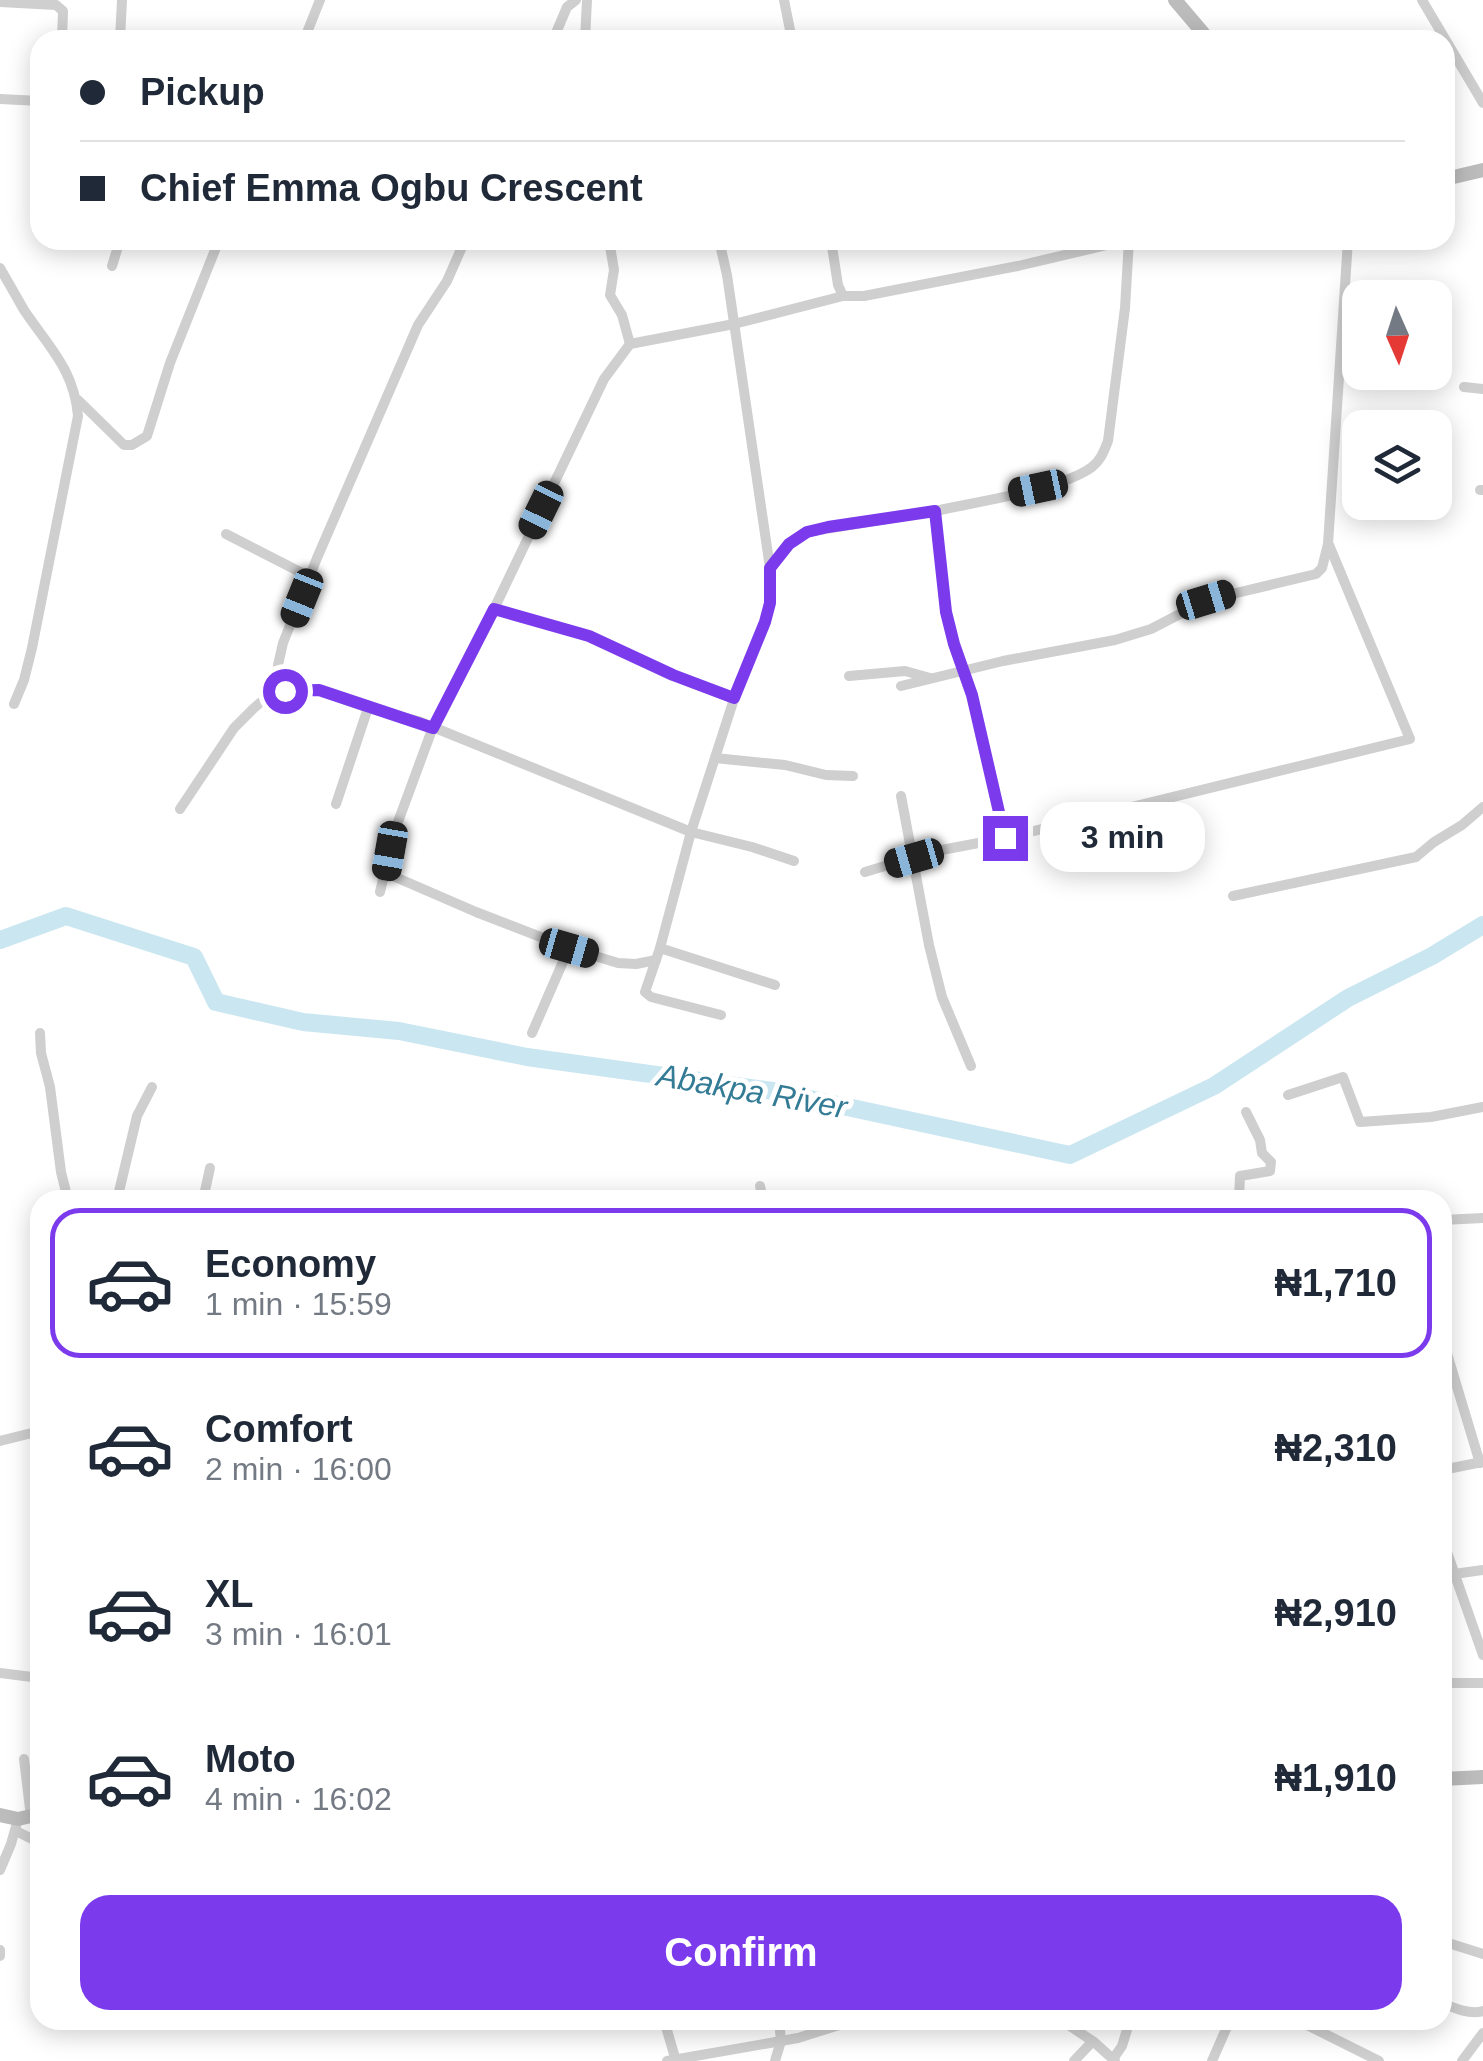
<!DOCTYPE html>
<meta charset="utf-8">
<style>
:root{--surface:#fff;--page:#f6f6f7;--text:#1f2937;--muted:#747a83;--line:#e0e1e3;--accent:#7c3aed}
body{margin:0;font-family:Helvetica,sans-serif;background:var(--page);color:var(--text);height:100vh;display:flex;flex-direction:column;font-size:38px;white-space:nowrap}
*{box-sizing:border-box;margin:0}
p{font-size:32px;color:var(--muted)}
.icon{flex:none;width:55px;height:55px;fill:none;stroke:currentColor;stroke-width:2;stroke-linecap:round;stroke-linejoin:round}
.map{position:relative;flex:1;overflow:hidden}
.side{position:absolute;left:30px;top:1190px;width:1422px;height:840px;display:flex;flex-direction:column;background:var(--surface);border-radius:30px;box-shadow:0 5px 25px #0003}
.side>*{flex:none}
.guide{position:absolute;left:30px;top:30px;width:1425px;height:220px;border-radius:30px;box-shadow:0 5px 25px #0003;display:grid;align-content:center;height:220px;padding:0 50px;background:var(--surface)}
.needle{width:65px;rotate:177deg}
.buttons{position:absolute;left:1342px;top:280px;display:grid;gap:20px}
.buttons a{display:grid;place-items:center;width:110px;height:110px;border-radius:20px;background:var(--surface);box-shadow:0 5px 25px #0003;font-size:50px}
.end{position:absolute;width:45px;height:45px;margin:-22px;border:12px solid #7c3aed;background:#fff;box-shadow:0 0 0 5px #fff}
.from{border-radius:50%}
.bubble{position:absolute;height:70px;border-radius:30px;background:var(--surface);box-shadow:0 5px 25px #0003;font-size:32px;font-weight:700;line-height:70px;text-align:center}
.car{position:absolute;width:30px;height:60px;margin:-30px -15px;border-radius:12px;box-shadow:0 0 8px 2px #0007;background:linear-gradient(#222 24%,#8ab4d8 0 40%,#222 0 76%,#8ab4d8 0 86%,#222 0)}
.guide b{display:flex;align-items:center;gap:35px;height:95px;font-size:38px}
.guide b+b{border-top:2px solid var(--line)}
.guide i{width:25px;height:25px;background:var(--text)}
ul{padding:18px 0 0;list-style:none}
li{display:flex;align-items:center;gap:30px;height:150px;margin:0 20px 15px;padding:0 30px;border:5px solid transparent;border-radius:30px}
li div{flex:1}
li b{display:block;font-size:38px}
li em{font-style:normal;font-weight:700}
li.selected{border-color:var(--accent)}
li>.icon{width:90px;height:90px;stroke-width:1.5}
.cta{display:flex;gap:20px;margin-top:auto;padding:20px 50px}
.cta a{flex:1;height:115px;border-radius:30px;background:var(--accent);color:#fff;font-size:40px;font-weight:700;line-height:115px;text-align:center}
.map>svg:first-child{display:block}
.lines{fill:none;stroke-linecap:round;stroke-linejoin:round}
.river{stroke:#cae6f0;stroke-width:18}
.street{stroke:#cfcfcf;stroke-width:10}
.secondary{stroke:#bcbcbc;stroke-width:14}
.route{stroke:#7c3aed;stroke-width:12}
.labels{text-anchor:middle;stroke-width:10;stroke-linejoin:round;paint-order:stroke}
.water-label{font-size:32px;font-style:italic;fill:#347b96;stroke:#fff}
</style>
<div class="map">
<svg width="1483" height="2061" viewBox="0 0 1483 2061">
<rect width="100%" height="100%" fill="#fff"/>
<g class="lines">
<path class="river" d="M0,940L66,916L194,957L216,1002L303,1022L399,1031L527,1057L773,1091L1070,1155L1214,1086L1348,998L1432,956L1483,925"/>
<g class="street">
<path d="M784,0L792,40"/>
<path d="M1422,0L1483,103"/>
<path d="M0,2L56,5L63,11L62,40"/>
<path d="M62,35L138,40"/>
<path d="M120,39L122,0"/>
<path d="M304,40L320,0"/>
<path d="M553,40L567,7L576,0"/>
<path d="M585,40L587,0"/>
<path d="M0,99L40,101"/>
<path d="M609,240L614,270L610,295L622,315L630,344"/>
<path d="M719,240L727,275L770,568V603L765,622L734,699L691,832L660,948L645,992L651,997L721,1015"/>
<path d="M831,240L838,285L843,296"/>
<path d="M112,266L120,240"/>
<path d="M0,268C8,282 16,296 24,310C48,346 74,369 78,416L32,648L24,680L14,704"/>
<path d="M1464,387L1483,389"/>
<path d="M78,400L124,445H132L147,436L170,363L219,240"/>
<path d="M1480,490H1483"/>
<path d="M226,534L310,577"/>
<path d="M770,568L789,544L807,532L935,511"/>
<path d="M494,609L589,636L673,675L734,699"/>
<path d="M849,676L905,671L930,678"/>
<path d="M901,686L1003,661L1115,640L1151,629L1207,600L1316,574L1322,568L1328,544L1348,240"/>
<path d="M285,691L278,665L283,643L317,558L418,325L447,281L465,240"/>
<path d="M715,758L785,765L826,775L853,776"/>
<path d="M901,796L929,945L942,997L971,1066"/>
<path d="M336,804L368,708"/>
<path d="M180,809L234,728L254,708L267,697L285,691L319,690L368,708L418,721L691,832L752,847L794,861"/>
<path d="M1005,838L1410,739L1329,545"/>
<path d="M865,872L931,852L1005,838L972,695L954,645L946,612L935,511C975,502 1061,490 1092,467C1101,460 1104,451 1108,441L1125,308L1129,240"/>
<path d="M386,873L476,912L569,948L618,963L636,964L656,960"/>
<path d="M380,892L395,830L433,727L494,609L604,379L630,344L734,324L843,296H864L1018,266L1128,240"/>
<path d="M1233,896L1416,857L1434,842L1462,825L1483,807"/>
<path d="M660,948L775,985"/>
<path d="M40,1033L41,1053L50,1087L61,1172L68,1200"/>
<path d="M532,1033L569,948"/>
<path d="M1288,1095L1343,1077L1360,1122L1431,1117L1483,1107"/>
<path d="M760,1186L763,1200"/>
<path d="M117,1200L137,1116L152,1087"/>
<path d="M203,1200L210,1168"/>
<path d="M1239,1200L1240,1176L1270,1171L1271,1162L1262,1153L1260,1140L1246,1112"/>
<path d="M1442,1220L1483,1218"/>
<path d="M1442,1337L1480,1463"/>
<path d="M0,1441L40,1431"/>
<path d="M1442,1470L1482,1462"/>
<path d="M1442,1538L1483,1655"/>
<path d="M1454,1574L1483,1570"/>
<path d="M0,1673L40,1678"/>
<path d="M1442,1683H1483"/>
<path d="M24,1759L31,1817"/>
<path d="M16,1831L40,1843"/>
<path d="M0,1870L11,1844L18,1819"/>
<path d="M1442,1941L1483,1954"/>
<path d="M0,1950V1956"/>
<path d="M1442,2003C1454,2008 1470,2015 1483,2011"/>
<path d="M664,2020L676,2061"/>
<path d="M1061,2020L1094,2042L1115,2061"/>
<path d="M1286,2020L1309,2026L1379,2061"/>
<path d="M1113,2059L1122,2046L1130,2020"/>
<path d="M667,2061L798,2038L855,2020"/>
<path d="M775,2061L781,2041L779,2020"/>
<path d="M1074,2061L1092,2042"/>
<path d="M1212,2061L1230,2020"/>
<path d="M1462,2061L1483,2033"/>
</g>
<g class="secondary">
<path d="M1175,0L1209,40"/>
<path d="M1445,179L1483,170"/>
<path d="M1442,1779L1483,1777"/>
<path d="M0,1815L18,1819L40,1814"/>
</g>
</g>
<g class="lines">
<path class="route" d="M285,691L319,690L433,728L494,609L589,636L673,675L734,698L765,622L770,603V568L789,544L807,532L828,527L935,511L946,612L954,644L972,695L1005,838"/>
</g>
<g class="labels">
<g class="water-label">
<text transform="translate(752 1091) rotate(10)" y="11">Abakpa River</text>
</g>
</g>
</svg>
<div class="buttons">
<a><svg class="needle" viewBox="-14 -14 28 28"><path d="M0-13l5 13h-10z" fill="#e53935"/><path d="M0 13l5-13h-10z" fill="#747a83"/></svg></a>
<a><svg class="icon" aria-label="layers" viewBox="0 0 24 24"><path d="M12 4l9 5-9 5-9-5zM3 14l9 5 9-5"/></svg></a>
</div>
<i class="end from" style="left:285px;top:691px"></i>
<i class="end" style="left:1005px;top:838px"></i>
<div class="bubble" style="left:1040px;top:802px;width:165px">3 min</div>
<i class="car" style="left:1038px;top:488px;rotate:258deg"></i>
<i class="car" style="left:541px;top:510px;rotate:206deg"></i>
<i class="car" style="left:302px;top:598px;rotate:202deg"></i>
<i class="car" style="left:1206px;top:600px;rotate:73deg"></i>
<i class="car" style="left:390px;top:851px;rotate:190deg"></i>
<i class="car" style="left:914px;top:858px;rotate:254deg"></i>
<i class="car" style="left:569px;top:948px;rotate:106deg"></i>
<div class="guide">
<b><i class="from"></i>Pickup</b>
<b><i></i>Chief Emma Ogbu Crescent</b>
</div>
<section class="side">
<ul>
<li class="selected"><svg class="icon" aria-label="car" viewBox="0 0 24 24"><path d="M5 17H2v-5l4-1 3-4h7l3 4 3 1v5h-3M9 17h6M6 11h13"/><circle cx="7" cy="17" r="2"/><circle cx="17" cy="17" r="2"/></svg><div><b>Economy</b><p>1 min · 15:59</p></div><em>₦1,710</em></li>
<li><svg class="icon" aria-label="car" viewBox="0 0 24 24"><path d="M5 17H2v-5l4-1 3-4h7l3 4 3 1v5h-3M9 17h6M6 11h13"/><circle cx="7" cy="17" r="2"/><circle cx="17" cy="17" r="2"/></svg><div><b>Comfort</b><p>2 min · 16:00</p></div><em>₦2,310</em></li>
<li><svg class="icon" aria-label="car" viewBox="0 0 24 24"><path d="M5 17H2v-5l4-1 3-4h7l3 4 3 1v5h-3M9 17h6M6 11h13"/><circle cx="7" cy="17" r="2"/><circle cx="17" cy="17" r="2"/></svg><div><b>XL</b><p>3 min · 16:01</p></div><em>₦2,910</em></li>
<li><svg class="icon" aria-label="car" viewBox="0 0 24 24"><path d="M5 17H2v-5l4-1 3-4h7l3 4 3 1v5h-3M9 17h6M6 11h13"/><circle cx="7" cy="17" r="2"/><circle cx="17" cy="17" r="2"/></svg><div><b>Moto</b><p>4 min · 16:02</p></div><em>₦1,910</em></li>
</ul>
<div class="cta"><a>Confirm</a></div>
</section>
</div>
